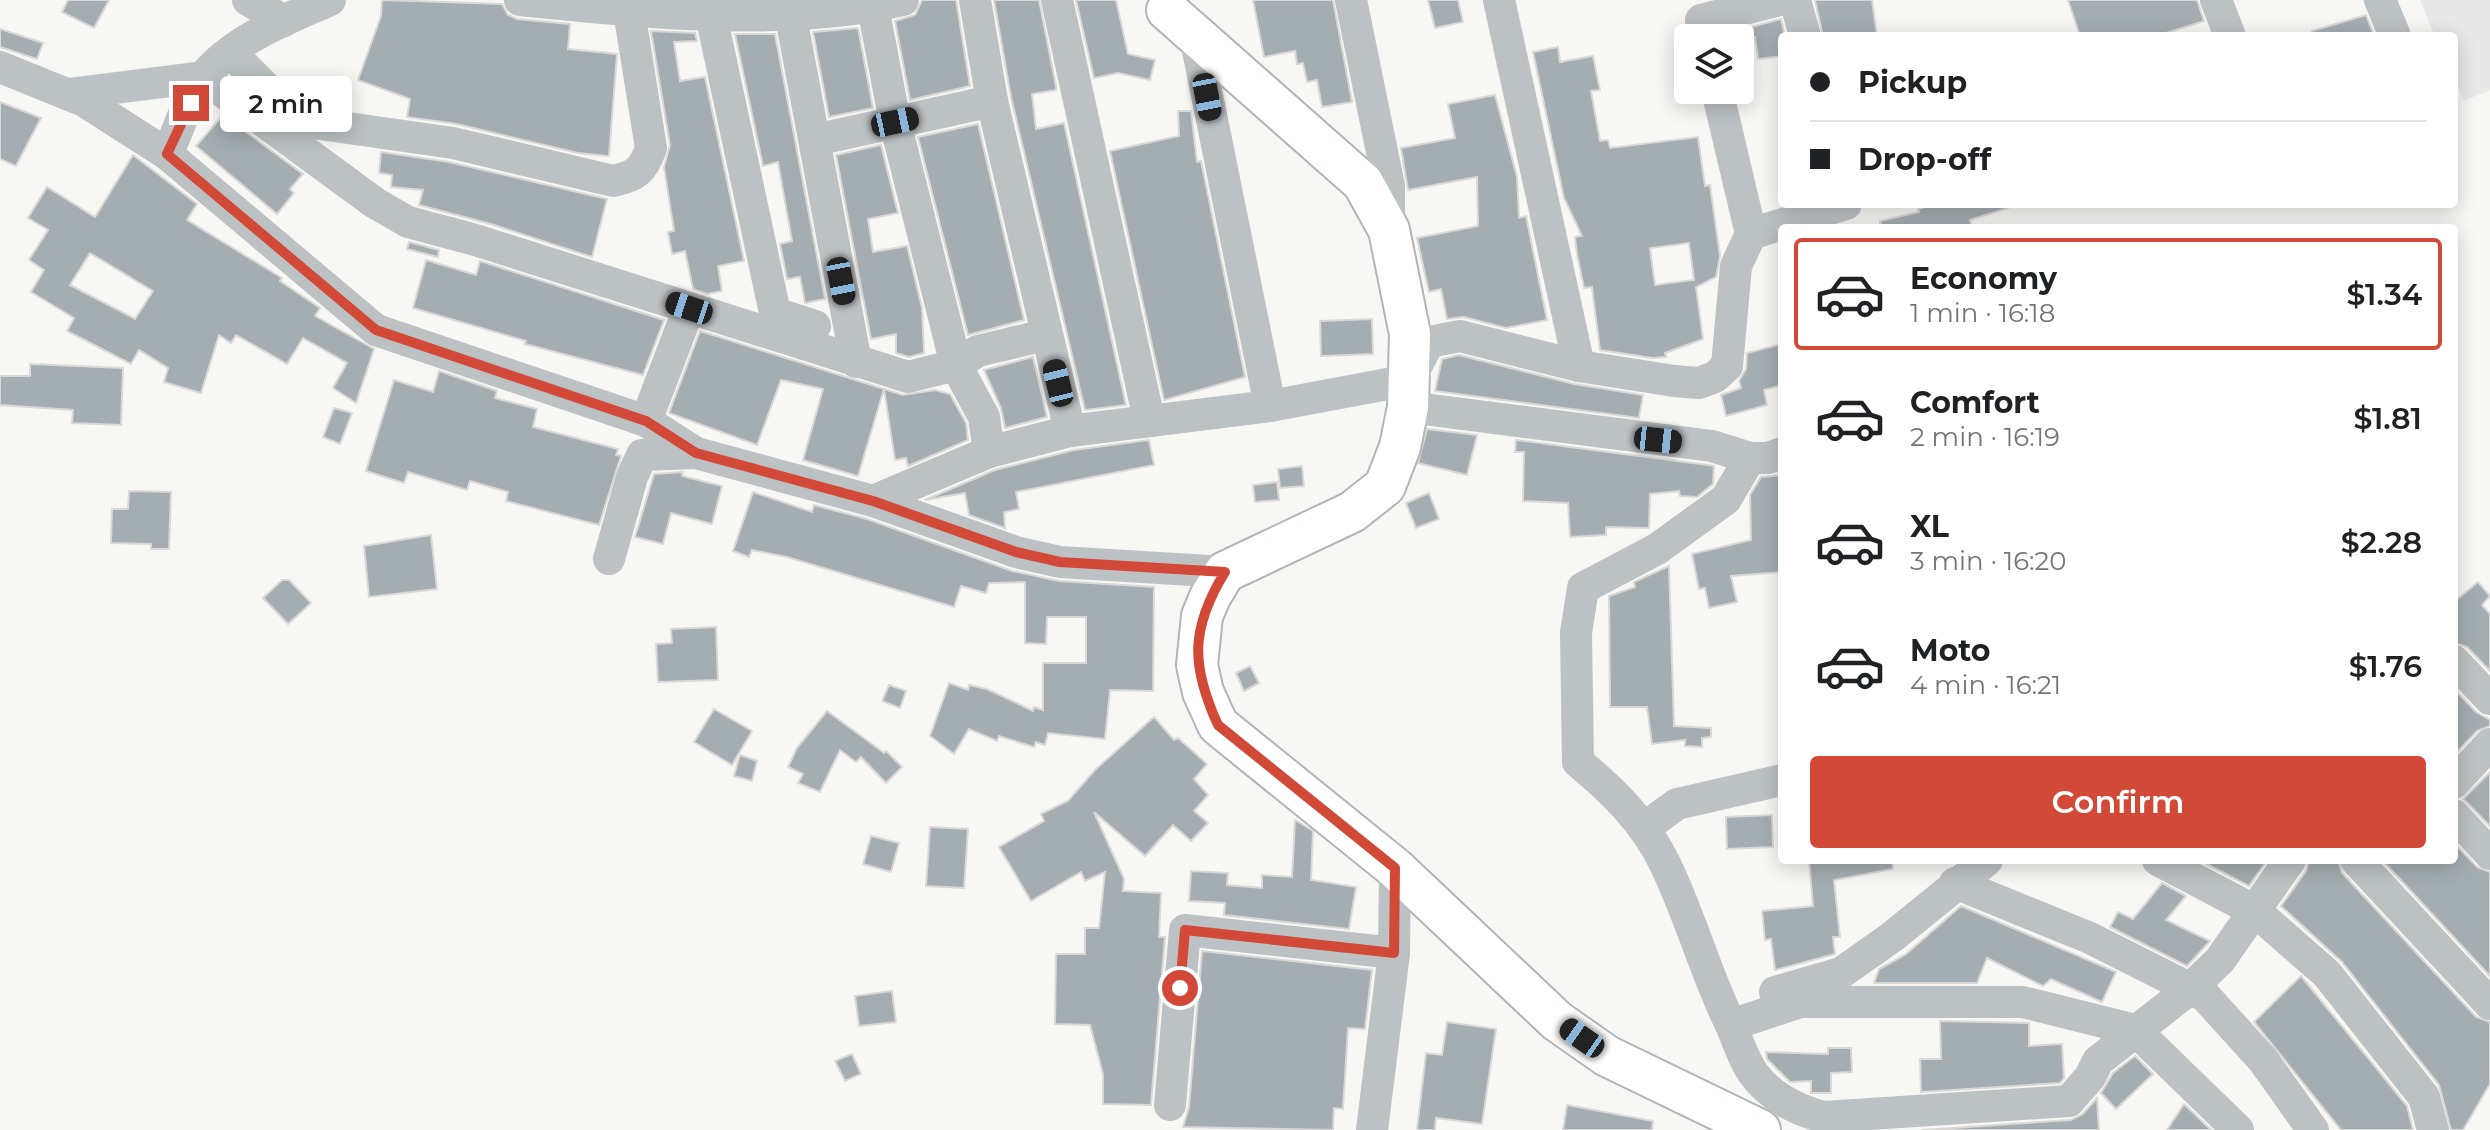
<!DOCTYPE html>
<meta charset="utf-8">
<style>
:root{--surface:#fff;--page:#f2f2f2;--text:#202124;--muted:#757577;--line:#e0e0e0;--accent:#d34938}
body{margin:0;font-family:Montserrat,sans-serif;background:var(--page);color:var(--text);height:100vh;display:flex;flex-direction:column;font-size:30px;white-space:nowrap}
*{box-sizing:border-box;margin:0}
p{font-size:26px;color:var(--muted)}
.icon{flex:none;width:44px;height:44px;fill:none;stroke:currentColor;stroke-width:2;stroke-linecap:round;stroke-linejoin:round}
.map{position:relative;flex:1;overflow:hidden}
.details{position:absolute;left:1778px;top:224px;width:680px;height:640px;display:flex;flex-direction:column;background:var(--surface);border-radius:8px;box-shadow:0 4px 20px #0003}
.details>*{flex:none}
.hud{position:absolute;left:1778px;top:32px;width:680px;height:176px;border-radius:8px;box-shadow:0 4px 20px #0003;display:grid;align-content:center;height:176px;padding:0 32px;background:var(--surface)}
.tools{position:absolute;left:1674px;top:24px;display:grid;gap:16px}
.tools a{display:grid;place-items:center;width:80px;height:80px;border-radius:8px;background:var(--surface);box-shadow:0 4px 20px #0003;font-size:40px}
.end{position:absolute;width:36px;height:36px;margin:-18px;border:10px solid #d34938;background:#fff;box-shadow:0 0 0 4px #fff}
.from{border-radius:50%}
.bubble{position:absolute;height:56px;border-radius:8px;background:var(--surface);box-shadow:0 4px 20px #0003;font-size:26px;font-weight:600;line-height:56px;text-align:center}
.car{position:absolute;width:24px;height:48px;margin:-24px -12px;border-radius:10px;box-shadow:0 0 6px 2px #0007;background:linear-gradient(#222 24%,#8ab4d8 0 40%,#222 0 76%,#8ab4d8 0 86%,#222 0)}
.hud b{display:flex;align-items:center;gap:28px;height:76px;font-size:30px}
.hud b+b{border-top:2px solid var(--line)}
.hud i{width:20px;height:20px;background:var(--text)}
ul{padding:14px 0 0;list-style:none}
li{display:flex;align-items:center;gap:24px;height:112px;margin:0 16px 12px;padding:0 16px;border:4px solid transparent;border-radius:8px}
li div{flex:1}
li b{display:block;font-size:30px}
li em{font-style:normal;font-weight:600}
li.on{border-color:var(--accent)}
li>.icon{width:72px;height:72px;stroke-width:1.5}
.cta{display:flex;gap:16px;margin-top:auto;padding:16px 32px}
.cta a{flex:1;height:92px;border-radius:8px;background:var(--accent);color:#fff;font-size:32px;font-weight:600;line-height:92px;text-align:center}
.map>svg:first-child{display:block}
.built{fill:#e8e8e8}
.building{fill:#a4adb1;stroke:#d9d8d7;stroke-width:2;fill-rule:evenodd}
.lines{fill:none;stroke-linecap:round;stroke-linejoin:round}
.major-casing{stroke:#b0b6b8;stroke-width:44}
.minor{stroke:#bcc1c4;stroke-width:32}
.major{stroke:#fff;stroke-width:40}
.route{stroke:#d34938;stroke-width:10}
</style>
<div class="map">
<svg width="2490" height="1130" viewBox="0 0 2490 1130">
<rect width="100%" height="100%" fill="#f7f7f4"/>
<path class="built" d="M2420,0H2490V90L2464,101L2454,79V36H2435Z"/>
<g class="building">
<path d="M68,0H109L94,28L62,12Z"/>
<path d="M382,0L502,4L508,15L517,19L570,24L568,49L617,54L609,156L578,153L457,124L407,117L410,99L358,80L381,16Z"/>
<path d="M922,0H956L970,86L910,100L895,21L915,15Z"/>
<path d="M994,0H1039L1056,86V90L1032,94L1036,129L1064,123L1126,405L1085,410L1011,97Z"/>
<path d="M1076,0H1116L1128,54L1155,60L1150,80L1118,73L1094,78Z"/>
<path d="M1253,0H1333L1352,102L1322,107L1317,80L1307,82L1303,63L1297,64L1295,51L1264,57Z"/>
<path d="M1428,0H1458L1463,22L1435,28Z"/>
<path d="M1815,0H1872L1877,36H1823Z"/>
<path d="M2068,0H2197L2204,21L2157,36H2080Z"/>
<path d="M2366,15L2374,36H2312V31Z"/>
<path d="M1781,19L1785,36L1782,56L1758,59L1755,37L1726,38L1725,34Z"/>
<path d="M858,28L873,108L829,117L813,32Z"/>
<path d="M0,29L43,43L37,59L0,47Z"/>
<path d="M651,31L695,33L697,41L674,42L680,81L705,77L744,261L718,266L722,291L707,294L693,289L685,251L672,254L668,232L674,231L664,167L670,145Z"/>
<path d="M735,34H775L825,299L805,303L800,277L787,279L780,244L792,241L778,162L763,166Z"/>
<path d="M1558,47L1560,62L1593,56L1600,90L1591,91L1600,141L1608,140L1610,148L1698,137L1705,186L1710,185L1720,256L1716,277L1696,287L1703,339L1665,353L1666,357L1653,358L1600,350L1592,287L1584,288L1577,254L1575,237L1582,236L1564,198L1533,52ZM1689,243L1694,280L1655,285L1650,248Z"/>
<path d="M1495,95L1517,177L1519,218L1526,216L1547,320L1506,328L1464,317L1447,319L1441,289L1429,292L1417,238L1478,226L1477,177L1408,190L1401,148L1455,138L1448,104Z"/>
<path d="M0,102L41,118L16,166L0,159Z"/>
<path d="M1178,111H1191L1197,162L1201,161L1245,377L1164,400L1110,151L1179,136Z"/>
<path d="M223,115L303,174L290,189L294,193L277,214L196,146Z"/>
<path d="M978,124L1024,320L968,335L918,137Z"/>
<path d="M881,145L898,213L868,219L873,252L907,246L922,308L924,353L909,357L896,353V334L871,339L836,155Z"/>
<path d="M381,152L449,162L607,199L592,257L491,224L419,205L423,190L391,187L392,175L379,173Z"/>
<path d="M133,155L197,204L187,220L282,278L280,281L320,308L315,316L374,349L356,403L333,388L347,363L303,338L287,364L236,335L231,343L219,335L201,393L164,382L168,368L139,350L131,364L67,331L74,318L31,292L44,270L29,260L48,230L28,218L47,187L95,217ZM90,253L153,291L135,319L70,285Z"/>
<path d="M1934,204H2007L2008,208L1970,220L1972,228H1881L1880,221L1919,212L1918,209Z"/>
<path d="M409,242L439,250L438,257L407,249Z"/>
<path d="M426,260L476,275L480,261L664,320L643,375L525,344L526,341L413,308Z"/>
<path d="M1372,319L1373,354L1321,356L1320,321Z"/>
<path d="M700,331L884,389L858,476L803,460L823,389L781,380L757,445L669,413Z"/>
<path d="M1782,344V385L1764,390L1767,405L1726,416L1721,395L1741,388L1739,381L1746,369L1747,353Z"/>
<path d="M1459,355L1574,384L1643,395L1639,418L1435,391L1442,359Z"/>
<path d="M1033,357L1047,417L1005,428L1001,408L984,370Z"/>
<path d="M30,364L123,368L121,425L72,423L73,410L0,405V376H30Z"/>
<path d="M439,371L497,391L495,398L537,409L533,427L618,449L616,455L621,456L599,525L506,501L508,492L470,481L467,490L408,472L404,483L366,471L394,380L433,392Z"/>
<path d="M884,389L903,395L935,390L950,394L966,423L968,440L908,466L906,458L895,460Z"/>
<path d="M334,408L352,413L340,444L323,437Z"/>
<path d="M1427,429L1477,435L1467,475L1418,463Z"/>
<path d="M1149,440L1154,465L1016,492L1019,509L1004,512L1005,528L969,515L965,493L925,500L995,470L1074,450Z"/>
<path d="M1516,440L1708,465L1714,466L1713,484L1697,497L1680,496L1679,491L1650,494L1649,528L1606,527V535L1570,537L1568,503L1523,501L1524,452H1515Z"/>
<path d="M1302,466L1304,486L1280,488L1278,469Z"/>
<path d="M683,472L682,476L722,486L712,524L671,513L663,544L635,537L654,474Z"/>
<path d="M1782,475V572L1731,576L1737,602L1709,608L1705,588L1699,589L1692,554L1751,540L1750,495L1761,477Z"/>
<path d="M1277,482L1279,500L1255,502L1253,485Z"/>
<path d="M129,491L171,492L169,549H151V544L111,543L112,509H128Z"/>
<path d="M753,492L812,512L814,505L867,519L1012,571L1059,581L1154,587L1153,691L1110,690L1105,739L1048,733L1045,745L1036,742L1034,747L999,736L997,741L969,729L954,754L930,736L949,683L968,690L969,685L987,689L1033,711L1034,707L1043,710V663H1086V617H1047L1046,644L1025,643V582L989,583L986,593L961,586L954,607L787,557L752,550L749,557L733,551Z"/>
<path d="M1429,493L1439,519L1416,528L1406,503Z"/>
<path d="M431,535L437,589L369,597L364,546Z"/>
<path d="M1669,566L1674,726L1711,728V737L1702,738V747L1685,746V740L1652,744L1647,707H1610L1609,596L1635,587L1634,582Z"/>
<path d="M282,580H289L311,603L288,624L263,598Z"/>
<path d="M2478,582L2490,596L2482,605L2490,614V671L2467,647L2454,643V602Z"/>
<path d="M716,627L718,680L658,682L656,644L672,643L671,629Z"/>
<path d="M1250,666L1259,683L1244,691L1236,673Z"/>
<path d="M889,685L906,691L900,708L882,701Z"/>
<path d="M2454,689L2476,712L2490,720V726L2477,731L2454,755Z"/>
<path d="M714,709L752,731L732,765L694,742Z"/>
<path d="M827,711L884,753L886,751L902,767L886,783L861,757L856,762L840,750L820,792L798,783L803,774L788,767L797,748Z"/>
<path d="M1154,717L1174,740L1178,738L1207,764L1194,779L1208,795L1194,811L1208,823L1191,841L1173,825L1145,856L1094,812L1124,879L1123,891L1161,893L1159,937H1165L1151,1105L1103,1104V1074L1090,1025L1055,1024L1056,954H1085V928H1099L1105,872L1085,881L1081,872L1031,901L999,847L1044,821L1041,814L1068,801L1095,770Z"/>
<path d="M740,755L757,761L752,781L734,776Z"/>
<path d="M2490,772V826L2463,799Z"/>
<path d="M1772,815L1773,847L1727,849L1726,817Z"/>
<path d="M1295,820L1313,831L1311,880L1356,887L1349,929L1224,915L1225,903L1189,901L1191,871L1228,873L1227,885L1262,888V875L1292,877Z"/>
<path d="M930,827L968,829L964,888L926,886Z"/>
<path d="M871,836L899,843L891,872L863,864Z"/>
<path d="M2454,843L2477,867L2490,872V976L2382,860H2454Z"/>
<path d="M1809,860H1892L1893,869L1834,880L1840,937H1833L1835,954L1775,970L1771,939L1765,940L1762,911L1813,906Z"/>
<path d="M2199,860H2267L2249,886Z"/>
<path d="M2309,860H2338L2342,873L2476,1017L2490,1022V1084L2463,1130H2451L2439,1085L2342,962L2281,906L2306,871Z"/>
<path d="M2162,883L2186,896L2166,920L2210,941L2187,966L2110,927L2118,912L2133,919Z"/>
<path d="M1961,906L2116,972L2102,1002L2051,979L2043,986L1987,958L1977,983H1874L1879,969L1905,955Z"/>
<path d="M1202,951L1372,970L1365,1029L1348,1028L1343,1109L1334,1108L1333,1130L1183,1127L1189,1107Z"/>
<path d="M2301,976L2407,1106L2413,1130H2341L2254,1022Z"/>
<path d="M892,991L896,1022L859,1026L855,996Z"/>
<path d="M1940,1021L2029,1023V1046L2062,1044L2064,1078L2060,1083L1921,1092L1920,1059H1941Z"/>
<path d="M1447,1022L1496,1029L1482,1124L1436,1118L1435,1130H1417L1426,1053L1442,1055Z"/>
<path d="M1828,1048H1851L1852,1072L1831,1073V1093H1811V1081L1790,1082L1767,1059L1766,1052L1828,1054Z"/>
<path d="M852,1054L861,1074L845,1081L835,1061Z"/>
<path d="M2135,1056L2153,1074L2116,1109L2101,1093L2113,1073Z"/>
<path d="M2097,1098L2099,1130H1922L2071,1120L2083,1114Z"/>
<path d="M2184,1104L2211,1130H2167Z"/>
<path d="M1567,1105L1653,1121L1652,1130H1563Z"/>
</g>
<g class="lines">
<defs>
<path id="major" d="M1167,10L1363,183L1389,230L1410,334L1408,407L1400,447L1385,486L1352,512L1225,572L1210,597L1202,616L1197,665L1203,692L1218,725L1395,868L1557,1021L1607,1056L1760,1130"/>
</defs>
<use href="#major" class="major-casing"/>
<g class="minor">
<path d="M248,0L284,21"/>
<path d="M520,0C641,12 784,28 903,0"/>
<path d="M975,0L992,101L1070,431"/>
<path d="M1057,0L1149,420"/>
<path d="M1351,0L1389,186V233"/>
<path d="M1499,0L1579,366"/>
<path d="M1795,0L1805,36"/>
<path d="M2216,0L2230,36"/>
<path d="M2380,0L2395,36"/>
<path d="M873,7L895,122L956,365L978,351L1045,335"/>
<path d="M790,12L856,362"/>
<path d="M711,15L775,313L815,326"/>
<path d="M1701,20L1780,0"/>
<path d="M1195,36L1270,406"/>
<path d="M230,52L299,121L453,143L613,181C636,176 643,171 651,148L629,11L630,0"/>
<path d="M0,67L84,101L167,154L376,330L646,421L696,453L873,501L1016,552L1060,562L1225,572"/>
<path d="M68,94L203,77L375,203L408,222L472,239L908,377L956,365L984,417L989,452"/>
<path d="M815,140L992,101"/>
<path d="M167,154C179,130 188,97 204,76C234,39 287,19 330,0"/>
<path d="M1751,234L1846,204"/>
<path d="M1408,407L1712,446L1750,458L1726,499L1657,549L1583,588L1576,633L1578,762C1613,791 1645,822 1665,864C1690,915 1705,972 1730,1023C1738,1040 1742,1057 1753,1073C1769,1096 1798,1111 1824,1117L2069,1101L2090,1077L2098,1061L2191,988L2220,960L2290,860"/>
<path d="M646,421L689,308"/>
<path d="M1750,458H1768L1782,453"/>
<path d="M873,501L989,452L1070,431L1270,406L1409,380L1429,342L1460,336L1579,366L1674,381L1699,383L1715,377L1727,366L1736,266L1751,234L1717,90"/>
<path d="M609,559L632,477L642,455L696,453"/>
<path d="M2454,661L2490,699"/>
<path d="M2454,783L2490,744"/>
<path d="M2454,815L2490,854"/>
<path d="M1644,828L1677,804L1782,780"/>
<path d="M2158,860L2255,911L2327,974L2424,1097L2433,1130"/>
<path d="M2356,860L2490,1004"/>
<path d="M1955,883L2090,938L2205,996L2263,1060L2313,1130"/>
<path d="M1775,992L1841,973L1892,937L1987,860"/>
<path d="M1731,1025L1800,1002H2023L2135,1030L2238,1130"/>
<path d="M1170,1105L1185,930L1394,953"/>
<path d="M1372,1130L1394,953L1395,868"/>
</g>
<use href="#major" class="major"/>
</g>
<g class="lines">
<path class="route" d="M191,103L167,154L376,330L646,421L696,453L873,501L1016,552L1060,562L1225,572C1190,629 1191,666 1218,725L1395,868L1394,953L1185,930L1180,988"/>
</g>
</svg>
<div class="tools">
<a><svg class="icon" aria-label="layers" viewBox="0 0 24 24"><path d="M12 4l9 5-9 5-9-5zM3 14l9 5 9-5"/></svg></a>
</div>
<i class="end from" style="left:1180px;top:988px"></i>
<i class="end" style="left:191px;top:103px"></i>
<div class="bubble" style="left:220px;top:76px;width:132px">2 min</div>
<i class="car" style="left:1207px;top:97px;rotate:169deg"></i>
<i class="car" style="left:895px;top:122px;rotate:78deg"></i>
<i class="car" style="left:841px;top:281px;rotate:169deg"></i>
<i class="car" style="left:689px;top:308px;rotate:288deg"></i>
<i class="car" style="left:1058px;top:383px;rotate:346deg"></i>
<i class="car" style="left:1658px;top:440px;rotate:96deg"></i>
<i class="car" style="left:1582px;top:1038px;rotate:305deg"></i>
<div class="hud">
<b><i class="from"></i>Pickup</b>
<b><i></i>Drop-off</b>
</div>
<section class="details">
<ul>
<li class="on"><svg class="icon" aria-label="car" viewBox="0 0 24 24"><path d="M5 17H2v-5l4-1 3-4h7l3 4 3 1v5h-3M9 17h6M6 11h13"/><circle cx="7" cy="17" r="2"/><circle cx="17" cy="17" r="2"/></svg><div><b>Economy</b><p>1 min · 16:18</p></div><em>$1.34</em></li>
<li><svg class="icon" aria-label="car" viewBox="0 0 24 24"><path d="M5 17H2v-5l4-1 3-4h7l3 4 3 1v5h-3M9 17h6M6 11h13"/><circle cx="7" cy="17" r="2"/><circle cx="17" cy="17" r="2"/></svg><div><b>Comfort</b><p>2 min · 16:19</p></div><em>$1.81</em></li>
<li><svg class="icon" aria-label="car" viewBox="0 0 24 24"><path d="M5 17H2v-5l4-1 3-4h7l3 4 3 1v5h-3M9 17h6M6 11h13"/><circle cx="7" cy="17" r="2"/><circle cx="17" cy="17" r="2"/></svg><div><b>XL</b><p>3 min · 16:20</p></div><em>$2.28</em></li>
<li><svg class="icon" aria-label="car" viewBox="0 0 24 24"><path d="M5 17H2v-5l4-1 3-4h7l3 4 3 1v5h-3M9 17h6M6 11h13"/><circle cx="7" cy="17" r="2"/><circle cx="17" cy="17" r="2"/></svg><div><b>Moto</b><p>4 min · 16:21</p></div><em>$1.76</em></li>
</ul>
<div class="cta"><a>Confirm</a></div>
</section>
</div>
